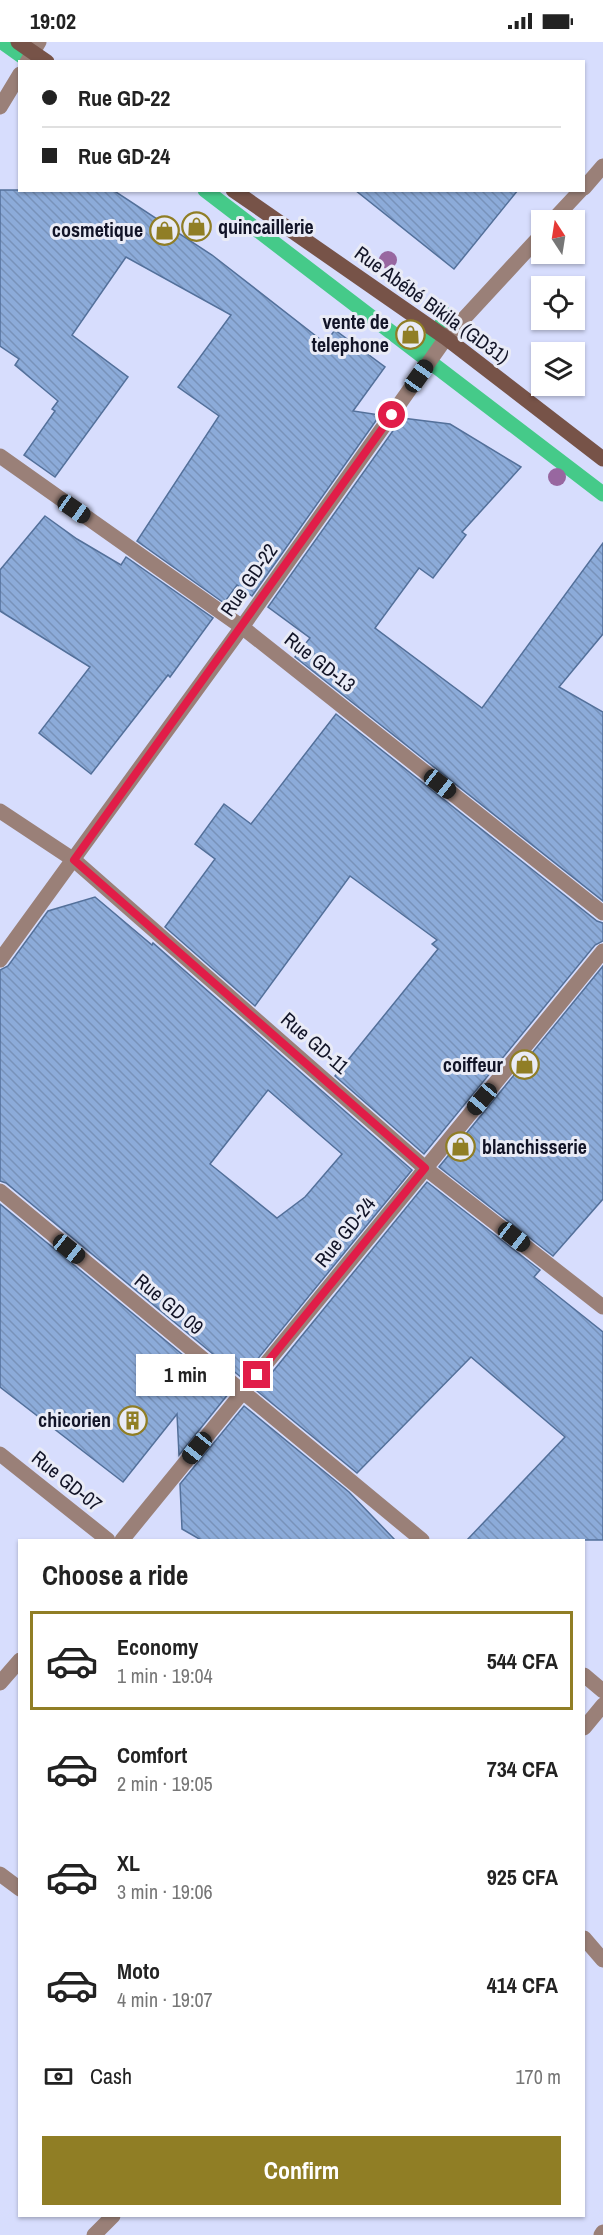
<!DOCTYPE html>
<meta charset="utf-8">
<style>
:root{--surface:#fff;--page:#f6f6f6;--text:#222;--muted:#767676;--line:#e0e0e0;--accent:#907e25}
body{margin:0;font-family:"Archivo Narrow",sans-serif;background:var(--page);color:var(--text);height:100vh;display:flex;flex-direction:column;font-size:22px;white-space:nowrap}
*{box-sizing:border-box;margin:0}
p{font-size:20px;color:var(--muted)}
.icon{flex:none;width:33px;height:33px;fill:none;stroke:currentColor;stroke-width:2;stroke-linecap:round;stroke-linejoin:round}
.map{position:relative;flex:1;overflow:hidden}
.drawer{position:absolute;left:18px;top:1497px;width:567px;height:678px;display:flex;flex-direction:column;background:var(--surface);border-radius:0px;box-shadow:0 2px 4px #0004}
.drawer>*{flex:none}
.guide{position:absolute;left:18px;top:18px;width:567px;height:132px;border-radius:0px;box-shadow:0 2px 4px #0004;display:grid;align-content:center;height:132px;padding:0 24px;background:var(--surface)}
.needle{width:39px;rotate:348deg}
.controls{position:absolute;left:531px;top:168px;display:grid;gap:12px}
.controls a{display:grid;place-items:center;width:54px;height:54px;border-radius:0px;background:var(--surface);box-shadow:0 2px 4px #0004;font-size:30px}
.end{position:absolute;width:27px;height:27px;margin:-14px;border:8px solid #e11d48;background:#fff;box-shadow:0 0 0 3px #fff}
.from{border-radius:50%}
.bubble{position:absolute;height:42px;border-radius:0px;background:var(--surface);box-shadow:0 2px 4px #0004;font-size:20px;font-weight:700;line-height:42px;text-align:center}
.car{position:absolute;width:18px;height:36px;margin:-18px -9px;border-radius:8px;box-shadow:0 0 4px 2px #0007;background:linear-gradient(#222 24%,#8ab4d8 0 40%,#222 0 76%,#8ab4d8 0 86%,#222 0)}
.guide b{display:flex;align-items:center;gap:21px;height:57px;font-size:22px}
.guide b+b{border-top:2px solid var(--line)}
.guide i{width:15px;height:15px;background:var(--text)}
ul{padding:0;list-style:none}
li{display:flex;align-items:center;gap:18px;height:99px;margin:0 12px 9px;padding:0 12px;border:3px solid transparent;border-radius:0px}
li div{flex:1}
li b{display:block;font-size:22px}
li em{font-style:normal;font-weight:700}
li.current{border-color:var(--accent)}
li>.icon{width:54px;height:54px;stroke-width:1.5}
h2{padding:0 24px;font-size:27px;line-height:72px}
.pay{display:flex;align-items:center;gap:15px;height:66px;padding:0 24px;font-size:22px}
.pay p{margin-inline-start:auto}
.button{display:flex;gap:12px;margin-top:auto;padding:12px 24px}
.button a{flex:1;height:69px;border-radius:0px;background:var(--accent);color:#fff;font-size:24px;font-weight:700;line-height:69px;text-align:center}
.status{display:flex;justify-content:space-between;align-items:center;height:42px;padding:0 30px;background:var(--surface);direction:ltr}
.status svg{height:16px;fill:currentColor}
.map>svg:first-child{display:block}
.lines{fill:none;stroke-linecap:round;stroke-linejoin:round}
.stream{stroke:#45ca89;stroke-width:15}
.building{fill:url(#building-back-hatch);stroke:#53709a;stroke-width:1.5;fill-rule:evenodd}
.street{stroke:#9a8078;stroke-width:15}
.secondary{stroke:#775348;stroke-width:15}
.tree{fill:#9867a0}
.route{stroke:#e11d48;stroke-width:8}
.labels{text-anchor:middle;stroke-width:6;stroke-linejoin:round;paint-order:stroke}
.poi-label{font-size:20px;font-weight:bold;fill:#121427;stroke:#e9ebf6;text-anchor:end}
.street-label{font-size:20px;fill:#121427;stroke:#e9ebf6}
</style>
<div class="status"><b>19:02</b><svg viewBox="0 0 49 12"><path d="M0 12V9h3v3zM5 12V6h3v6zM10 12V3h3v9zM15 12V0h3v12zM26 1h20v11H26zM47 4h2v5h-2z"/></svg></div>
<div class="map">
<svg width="603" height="2193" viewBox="0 0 603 2193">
<defs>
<pattern id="building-back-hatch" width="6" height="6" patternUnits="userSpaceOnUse" patternTransform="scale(1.5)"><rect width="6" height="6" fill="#8cabd9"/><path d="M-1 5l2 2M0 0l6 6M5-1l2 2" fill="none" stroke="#7892ba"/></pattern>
</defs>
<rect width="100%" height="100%" fill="#d7ddfd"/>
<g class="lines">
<g class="stream">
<path d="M2,0L30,20"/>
<path d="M205,148L603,452"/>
<path d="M424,307L448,273"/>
</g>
</g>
<g class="building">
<path d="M0,148H113L212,213L325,301L335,288L385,325L353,369L380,373L252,554L237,543L224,561L137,499L219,374L178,345L231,273L126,215L72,293L128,335L55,435L24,413L55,369L52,367L58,359L15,323L19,317L0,304Z"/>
<path d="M355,148H518L454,227Z"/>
<path d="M402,376L450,382L521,425L462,490L466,493L433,536L419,526L375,586L482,666L603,501V592L559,645L603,670V859L295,615L310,596L268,565Z"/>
<path d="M45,474L77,497L121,523L126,515L213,576L170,635L168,633L91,732L39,691L90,625L0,569V528Z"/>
<path d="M336,672L597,879L603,881V899L595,903L424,1112L335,1034L438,907L432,902L437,898L350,834L255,964L165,885L215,817L195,802L224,762L251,782Z"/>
<path d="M95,855L152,903L153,901L412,1128L242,1336L6,1141L0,1139V928L8,924L48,869ZM268,1048L342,1112L305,1155L277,1176L210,1122Z"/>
<path d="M603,924V1157L553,1214L439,1125Z"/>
<path d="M427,1140L540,1228L534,1235L603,1290V1498H467L565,1395L471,1315L357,1431L257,1349Z"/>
<path d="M0,1162L229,1351L179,1413L177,1372L123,1440L0,1345Z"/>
<path d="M244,1364L349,1450L395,1498H201L182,1487L180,1442Z"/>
</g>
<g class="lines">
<g class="street">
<path d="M27,20L39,0"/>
<path d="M0,65L20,32"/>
<path d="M584,146L603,124"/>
<path d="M553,178L581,148"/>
<path d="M0,414L242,585L603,871"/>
<path d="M0,769L74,818L425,1126L603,1265"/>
<path d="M0,918L242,585L446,296L542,192"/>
<path d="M0,1149L422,1498"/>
<path d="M0,1412L108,1498"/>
<path d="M122,1498L603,909"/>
<path d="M584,1633L603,1649"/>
<path d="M0,1641L20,1618"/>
<path d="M584,1686L603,1663"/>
<path d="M0,1832L20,1847"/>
<path d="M584,1896L603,1918"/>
<path d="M94,2193L113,2174"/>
<path d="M601,2193L603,2190"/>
</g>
<g class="secondary">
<path d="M18,0L47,20"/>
<path d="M233,148L446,296L603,417"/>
</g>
</g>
<g class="tree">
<circle cx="388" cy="218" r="9"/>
<circle cx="557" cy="435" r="9"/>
</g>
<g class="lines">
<path class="route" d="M257,1333L425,1126L74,818L392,373"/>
</g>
<defs>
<symbol id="shop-ring" viewBox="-11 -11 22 22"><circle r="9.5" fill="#e9ebf6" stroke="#907e25" stroke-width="1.5"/><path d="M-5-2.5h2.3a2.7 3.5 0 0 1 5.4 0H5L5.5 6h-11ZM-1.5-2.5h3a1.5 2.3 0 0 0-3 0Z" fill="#907e25"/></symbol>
<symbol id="building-ring" viewBox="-11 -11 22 22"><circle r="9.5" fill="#e9ebf6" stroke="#907e25" stroke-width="1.5"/><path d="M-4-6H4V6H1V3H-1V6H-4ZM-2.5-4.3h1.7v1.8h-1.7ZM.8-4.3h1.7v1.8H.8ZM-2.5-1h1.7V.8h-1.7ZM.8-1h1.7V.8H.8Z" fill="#907e25"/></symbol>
</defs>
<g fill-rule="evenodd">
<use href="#shop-ring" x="180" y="168" width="33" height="33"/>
<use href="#shop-ring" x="148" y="172" width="33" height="33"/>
<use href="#shop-ring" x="394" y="276" width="33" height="33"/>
<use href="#shop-ring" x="508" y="1006" width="33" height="33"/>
<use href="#shop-ring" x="444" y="1088" width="33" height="33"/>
<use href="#building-ring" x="116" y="1362" width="33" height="33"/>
</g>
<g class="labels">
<g class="poi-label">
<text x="218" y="192" text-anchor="start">quincaillerie</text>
<text x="143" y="195">cosmetique</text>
<text x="389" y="287">vente de<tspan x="389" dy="23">telephone</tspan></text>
<text x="503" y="1030">coiffeur</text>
<text x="482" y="1112" text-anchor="start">blanchisserie</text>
<text x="111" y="1385">chicorien</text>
</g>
<g class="street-label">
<text transform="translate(432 263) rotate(36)" y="7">Rue Abébé Bikila (GD31)</text>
<text transform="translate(249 538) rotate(-55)" y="7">Rue GD-22</text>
<text transform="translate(320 620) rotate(38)" y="7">Rue GD-13</text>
<text transform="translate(315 1001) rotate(41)" y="7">Rue GD-11</text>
<text transform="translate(345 1190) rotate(-51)" y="7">Rue GD-24</text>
<text transform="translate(169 1262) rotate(40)" y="7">Rue GD 09</text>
<text transform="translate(67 1439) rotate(39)" y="7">Rue GD-07</text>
</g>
</g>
</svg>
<div class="controls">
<a><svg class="needle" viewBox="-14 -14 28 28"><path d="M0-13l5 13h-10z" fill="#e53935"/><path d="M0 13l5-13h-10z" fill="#767676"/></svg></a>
<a><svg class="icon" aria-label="locate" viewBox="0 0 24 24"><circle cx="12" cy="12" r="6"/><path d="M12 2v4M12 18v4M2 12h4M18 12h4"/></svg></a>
<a><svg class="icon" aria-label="layers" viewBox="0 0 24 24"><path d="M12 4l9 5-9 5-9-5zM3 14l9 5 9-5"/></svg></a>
</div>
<i class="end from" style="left:392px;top:373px"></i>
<i class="end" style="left:257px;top:1333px"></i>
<div class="bubble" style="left:136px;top:1312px;width:99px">1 min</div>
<i class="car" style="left:419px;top:334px;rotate:35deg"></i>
<i class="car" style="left:74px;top:467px;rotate:125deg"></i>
<i class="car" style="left:440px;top:742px;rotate:128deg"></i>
<i class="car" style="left:482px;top:1057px;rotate:220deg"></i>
<i class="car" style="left:514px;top:1195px;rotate:128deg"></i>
<i class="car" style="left:69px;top:1207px;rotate:129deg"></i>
<i class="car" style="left:197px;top:1406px;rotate:219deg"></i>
<div class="guide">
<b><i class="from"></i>Rue GD-22</b>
<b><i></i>Rue GD-24</b>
</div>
<section class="drawer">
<h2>Choose a ride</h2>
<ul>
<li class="current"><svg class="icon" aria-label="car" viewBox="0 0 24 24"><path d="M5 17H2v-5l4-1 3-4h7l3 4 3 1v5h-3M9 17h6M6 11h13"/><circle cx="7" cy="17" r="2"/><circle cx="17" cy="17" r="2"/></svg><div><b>Economy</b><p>1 min · 19:04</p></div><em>544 CFA</em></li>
<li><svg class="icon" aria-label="car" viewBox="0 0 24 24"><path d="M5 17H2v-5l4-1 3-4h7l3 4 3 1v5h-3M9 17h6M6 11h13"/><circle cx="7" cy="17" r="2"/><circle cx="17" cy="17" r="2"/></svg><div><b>Comfort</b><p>2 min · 19:05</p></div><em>734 CFA</em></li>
<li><svg class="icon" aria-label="car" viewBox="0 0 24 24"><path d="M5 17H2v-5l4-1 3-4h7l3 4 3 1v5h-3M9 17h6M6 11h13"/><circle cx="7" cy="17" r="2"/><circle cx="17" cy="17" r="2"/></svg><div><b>XL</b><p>3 min · 19:06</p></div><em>925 CFA</em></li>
<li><svg class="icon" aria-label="car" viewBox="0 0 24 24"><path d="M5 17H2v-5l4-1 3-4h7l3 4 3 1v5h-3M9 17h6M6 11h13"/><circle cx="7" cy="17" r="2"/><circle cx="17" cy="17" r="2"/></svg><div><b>Moto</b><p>4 min · 19:07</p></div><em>414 CFA</em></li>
</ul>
<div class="pay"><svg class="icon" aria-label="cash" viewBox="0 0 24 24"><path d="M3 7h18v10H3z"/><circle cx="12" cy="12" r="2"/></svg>Cash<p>170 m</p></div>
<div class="button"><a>Confirm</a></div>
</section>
</div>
